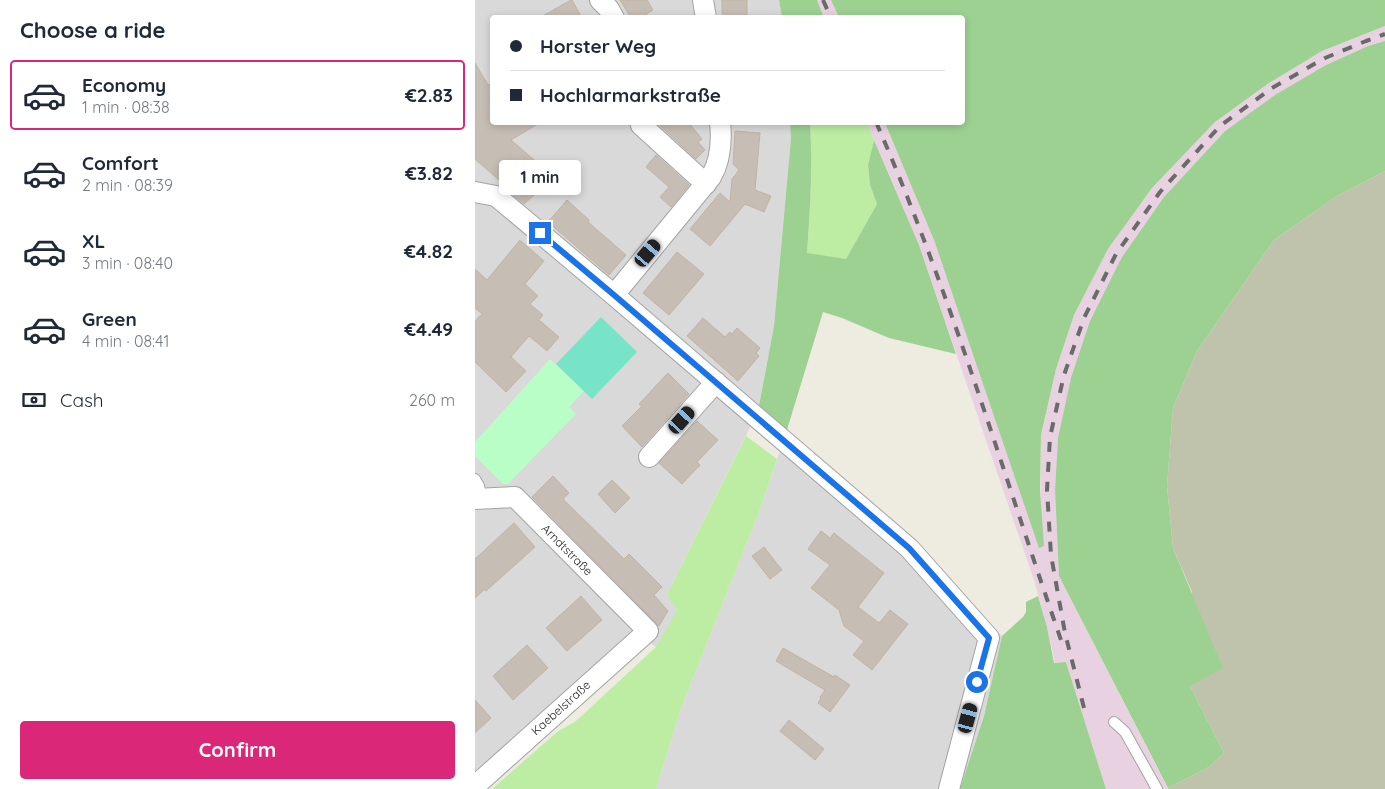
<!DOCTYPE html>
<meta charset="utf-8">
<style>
:root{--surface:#fff;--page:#f2f2f3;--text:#1f2937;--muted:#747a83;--line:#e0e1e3;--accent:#db2777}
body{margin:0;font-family:Quicksand,sans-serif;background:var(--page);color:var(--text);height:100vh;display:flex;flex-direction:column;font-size:19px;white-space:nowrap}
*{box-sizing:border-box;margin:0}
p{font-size:16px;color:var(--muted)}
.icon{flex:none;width:28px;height:28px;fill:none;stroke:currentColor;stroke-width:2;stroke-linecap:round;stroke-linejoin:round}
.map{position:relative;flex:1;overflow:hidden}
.panel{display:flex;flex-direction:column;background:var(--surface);width:475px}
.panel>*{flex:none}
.hud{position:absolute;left:15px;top:15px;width:475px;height:110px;border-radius:5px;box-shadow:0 2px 8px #0003;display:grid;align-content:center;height:110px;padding:0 20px;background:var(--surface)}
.end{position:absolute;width:22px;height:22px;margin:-11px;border:6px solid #1a73e8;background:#fff;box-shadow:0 0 0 2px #fff}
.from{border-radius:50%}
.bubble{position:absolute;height:35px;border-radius:5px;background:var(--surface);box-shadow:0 2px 8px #0003;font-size:16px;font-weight:700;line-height:35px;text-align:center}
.car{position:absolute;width:15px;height:30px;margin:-15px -8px;border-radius:6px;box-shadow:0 0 4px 1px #0007;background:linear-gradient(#222 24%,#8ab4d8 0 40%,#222 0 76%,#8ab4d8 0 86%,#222 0)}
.hud b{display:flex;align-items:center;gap:18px;height:48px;font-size:19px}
.hud b+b{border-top:1px solid var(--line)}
.hud i{width:12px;height:12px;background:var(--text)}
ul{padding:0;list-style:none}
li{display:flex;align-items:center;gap:15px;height:70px;margin:0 10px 8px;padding:0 10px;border:2px solid transparent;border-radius:5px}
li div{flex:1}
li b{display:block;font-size:19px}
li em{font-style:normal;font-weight:700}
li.on{border-color:var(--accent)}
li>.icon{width:45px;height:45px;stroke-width:1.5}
h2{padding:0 20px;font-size:22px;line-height:60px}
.pay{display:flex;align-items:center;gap:12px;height:55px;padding:0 20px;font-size:19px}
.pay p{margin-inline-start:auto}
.primary-button{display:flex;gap:10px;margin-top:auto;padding:10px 20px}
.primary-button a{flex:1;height:58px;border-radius:5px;background:var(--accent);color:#fff;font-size:20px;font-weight:700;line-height:58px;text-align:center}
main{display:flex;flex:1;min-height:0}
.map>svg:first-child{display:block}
.residential{fill:#dad9d9}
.industrial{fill:#e8d2e1}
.construction{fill:#c0c3ac}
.grass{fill:#bdeda2}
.forest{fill:#9dd192}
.park{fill:#b9fdc7}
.pitch{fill:#78e4c7}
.building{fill:#c6beb4;stroke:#c1b3a2}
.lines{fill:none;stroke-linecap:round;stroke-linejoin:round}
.lane-casing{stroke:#a3a3a3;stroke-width:12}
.street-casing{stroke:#a3a3a3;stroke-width:22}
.lane{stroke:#fff;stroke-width:10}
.street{stroke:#fff;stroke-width:20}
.rail{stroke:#6a6a6a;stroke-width:4;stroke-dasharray:10 10;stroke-linecap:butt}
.route{stroke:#1a73e8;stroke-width:6}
.labels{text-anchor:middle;stroke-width:5;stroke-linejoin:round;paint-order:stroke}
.street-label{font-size:12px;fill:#1c1c1c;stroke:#fff}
</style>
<main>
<section class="panel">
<h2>Choose a ride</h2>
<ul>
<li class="on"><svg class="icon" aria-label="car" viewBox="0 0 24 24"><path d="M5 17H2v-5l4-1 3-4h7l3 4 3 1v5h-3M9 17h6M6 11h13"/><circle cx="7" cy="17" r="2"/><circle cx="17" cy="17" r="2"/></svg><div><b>Economy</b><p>1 min · 08:38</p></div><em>€2.83</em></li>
<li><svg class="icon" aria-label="car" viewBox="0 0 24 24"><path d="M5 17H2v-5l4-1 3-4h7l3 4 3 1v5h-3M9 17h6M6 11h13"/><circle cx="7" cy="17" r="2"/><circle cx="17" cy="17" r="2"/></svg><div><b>Comfort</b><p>2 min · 08:39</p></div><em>€3.82</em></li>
<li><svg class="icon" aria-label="car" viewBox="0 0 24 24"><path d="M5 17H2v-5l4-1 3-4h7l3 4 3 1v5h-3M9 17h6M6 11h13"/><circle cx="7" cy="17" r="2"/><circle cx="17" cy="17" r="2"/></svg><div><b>XL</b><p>3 min · 08:40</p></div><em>€4.82</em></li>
<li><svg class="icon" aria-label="car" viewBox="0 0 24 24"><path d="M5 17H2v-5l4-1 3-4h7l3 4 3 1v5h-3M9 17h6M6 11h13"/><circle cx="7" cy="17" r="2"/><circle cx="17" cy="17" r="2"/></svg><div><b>Green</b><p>4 min · 08:41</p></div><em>€4.49</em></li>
</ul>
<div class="pay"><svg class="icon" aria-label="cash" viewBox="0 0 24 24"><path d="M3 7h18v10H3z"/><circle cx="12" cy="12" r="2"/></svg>Cash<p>260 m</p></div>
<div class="primary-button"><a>Confirm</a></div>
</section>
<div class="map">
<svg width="910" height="789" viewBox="0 0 910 789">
<rect width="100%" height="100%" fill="#eeebe0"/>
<g class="residential">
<path d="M0,0H304L307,17L18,18V122L315,123L316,138L299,326L283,411L192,595L203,610L181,647L162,633L0,779Z"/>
<path d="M311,433L527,636L509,716L485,789H181L206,708L284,512Z"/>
</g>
<g class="industrial">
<path d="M342,0H356L364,17H349Z"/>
<path d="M910,26V41L893,46L851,65L800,96L750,131L689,197L647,257L583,438L580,490L584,576L693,789H631L591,662L580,663L572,627L559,580L444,245L392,123H410L459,240L565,548L566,435L581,369L599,315L633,249L677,188L740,122L794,83L847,51Z"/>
</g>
<path class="construction" d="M910,171V789H693V788L734,767L749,753L715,686L717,592L698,548L692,486L698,408L722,351L799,240L862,196Z"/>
<g class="grass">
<path d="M335,123H392L399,140L393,165L395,185L402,204L371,259L332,254C335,210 338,166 335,123Z"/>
<path d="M271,436L302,459L284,512L206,708L181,789H17L82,732L101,721L181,647L202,610L192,595Z"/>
</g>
<g class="forest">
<path d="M304,0H342L348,15L346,17H307Z"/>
<path d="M356,0H910V26L847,51L794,83L740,122L677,188L633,249L599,315L581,369L566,435L565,490L569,546L564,548L459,240L410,123L488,122V18L364,17Z"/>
<path d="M910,41V171L862,196L799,240L722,351L698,408L692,486L698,548L748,668L715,686L749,753L734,767L693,788L584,576L580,490L583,438L596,378L615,321L647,257L689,197L750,131L800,95L851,65L893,46Z"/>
<path d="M315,123H335C338,166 335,210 332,253L371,259L402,204L395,185L393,165L399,140L444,245L481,354L414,338L367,318L348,312L311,433L283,411L299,326L316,138Z"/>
<path d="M563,596L572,627L579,663L591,662L631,789H485L509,716L527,636L548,617L551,612V602Z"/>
</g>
<path class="park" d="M75,359L109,391L94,407L101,414L33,484H28L0,456V442Z"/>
<path class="pitch" d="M126,317L162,352L117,399L81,364Z"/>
<g class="building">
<path d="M96,0H97L107,18H64Z"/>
<path d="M145,0H172L178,10L165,18H156Z"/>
<rect x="247" y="0" width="25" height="18"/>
<path d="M0,63L13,85L18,83V122H66L36,140L66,166L62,171L69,176L66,179L71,184L49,204L31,189L32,187L0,159Z"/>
<path d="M181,122H213L227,139L223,142L230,150L221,159Z"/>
<path d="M260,131L285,133L280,190L296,196L289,212L270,204L235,246L215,229L245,193L255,202L257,179L264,170L258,164Z"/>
<path d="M181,155L214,185L196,207L185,197L194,187L171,167Z"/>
<path d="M92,200L114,220L113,222L151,255L134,275L73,222Z"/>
<path d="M45,240L69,261L50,284L63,296L55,304L68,315L64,320L84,337L72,351L54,336L36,357L51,371L31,392L0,362V321L7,314L0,308V269L12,280Z"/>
<path d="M202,252L229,274L194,315L168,293Z"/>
<path d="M228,318L250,337L255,332L257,334L262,328L285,348L281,353L284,356L263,381L212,336Z"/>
<path d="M193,373L214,394L167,447L147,426L167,406L164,404Z"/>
<path d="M222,421L243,440L222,462L225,465L207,484L184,463Z"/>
<path d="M78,476L94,493L88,499L149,559L154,554L187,587L179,595L193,611L184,626L181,623L57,497Z"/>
<path d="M137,480L155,498L140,513L123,494Z"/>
<path d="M39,523L60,547L11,591L10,589L0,598V559Z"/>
<path d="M346,531L355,538L359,533L409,573L383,607L404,623L415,610L433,624L397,670L378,655L389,641L369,626L364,610L336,588L355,565L333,549Z"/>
<path d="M289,547L307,570L295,579L277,556Z"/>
<path d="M106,596L127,620L92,651L71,628Z"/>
<path d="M52,645L73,668L38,700L18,676Z"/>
<path d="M308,648L359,677L360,675L375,685L355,712L343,703L346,698L345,697L350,690L301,661Z"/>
<path d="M0,700L16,718L0,733Z"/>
<path d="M314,720L349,749L340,760L305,731Z"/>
</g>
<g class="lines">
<defs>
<g id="lane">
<path d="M0,479L4,486L7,498"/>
<path d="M639,722L650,732L682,789"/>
</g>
<g id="street">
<path d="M125,0L134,9L139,18"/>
<path d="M228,0L231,18"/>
<path d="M167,122L166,125L231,184"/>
<path d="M0,192L21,196L139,295L434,548L514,638L474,789"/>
<path d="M139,295L236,177C246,160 247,141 245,122"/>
<path d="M174,457L241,382"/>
<path d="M0,499L40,497L173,631L0,786"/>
</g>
</defs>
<use href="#lane" class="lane-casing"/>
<use href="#street" class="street-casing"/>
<use href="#lane" class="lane"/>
<use href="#street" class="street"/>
<g class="rail">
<path d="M348,0L356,18"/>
<path d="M401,122C475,291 526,467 586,640"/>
<path d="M609,708L590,633L576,555L572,490L575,437L589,375L609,318L641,254L685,192L745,126L797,88L850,58L891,41L910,34"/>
</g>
</g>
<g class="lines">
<path class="route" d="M65,233L139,295L434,548L514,638L502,682"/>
</g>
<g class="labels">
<g class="street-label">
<text transform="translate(92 550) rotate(45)" y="4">Arndtstraße</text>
<text transform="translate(86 708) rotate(-42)" y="4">Kaebelstraße</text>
</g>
</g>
</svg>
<i class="end from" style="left:502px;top:682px"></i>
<i class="end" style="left:65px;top:233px"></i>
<div class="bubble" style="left:24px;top:160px;width:82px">1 min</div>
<i class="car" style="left:173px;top:253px;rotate:40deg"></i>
<i class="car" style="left:207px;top:420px;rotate:42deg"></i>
<i class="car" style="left:493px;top:718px;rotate:15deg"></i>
<div class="hud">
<b><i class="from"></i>Horster Weg</b>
<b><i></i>Hochlarmarkstraße</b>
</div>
</div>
</main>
